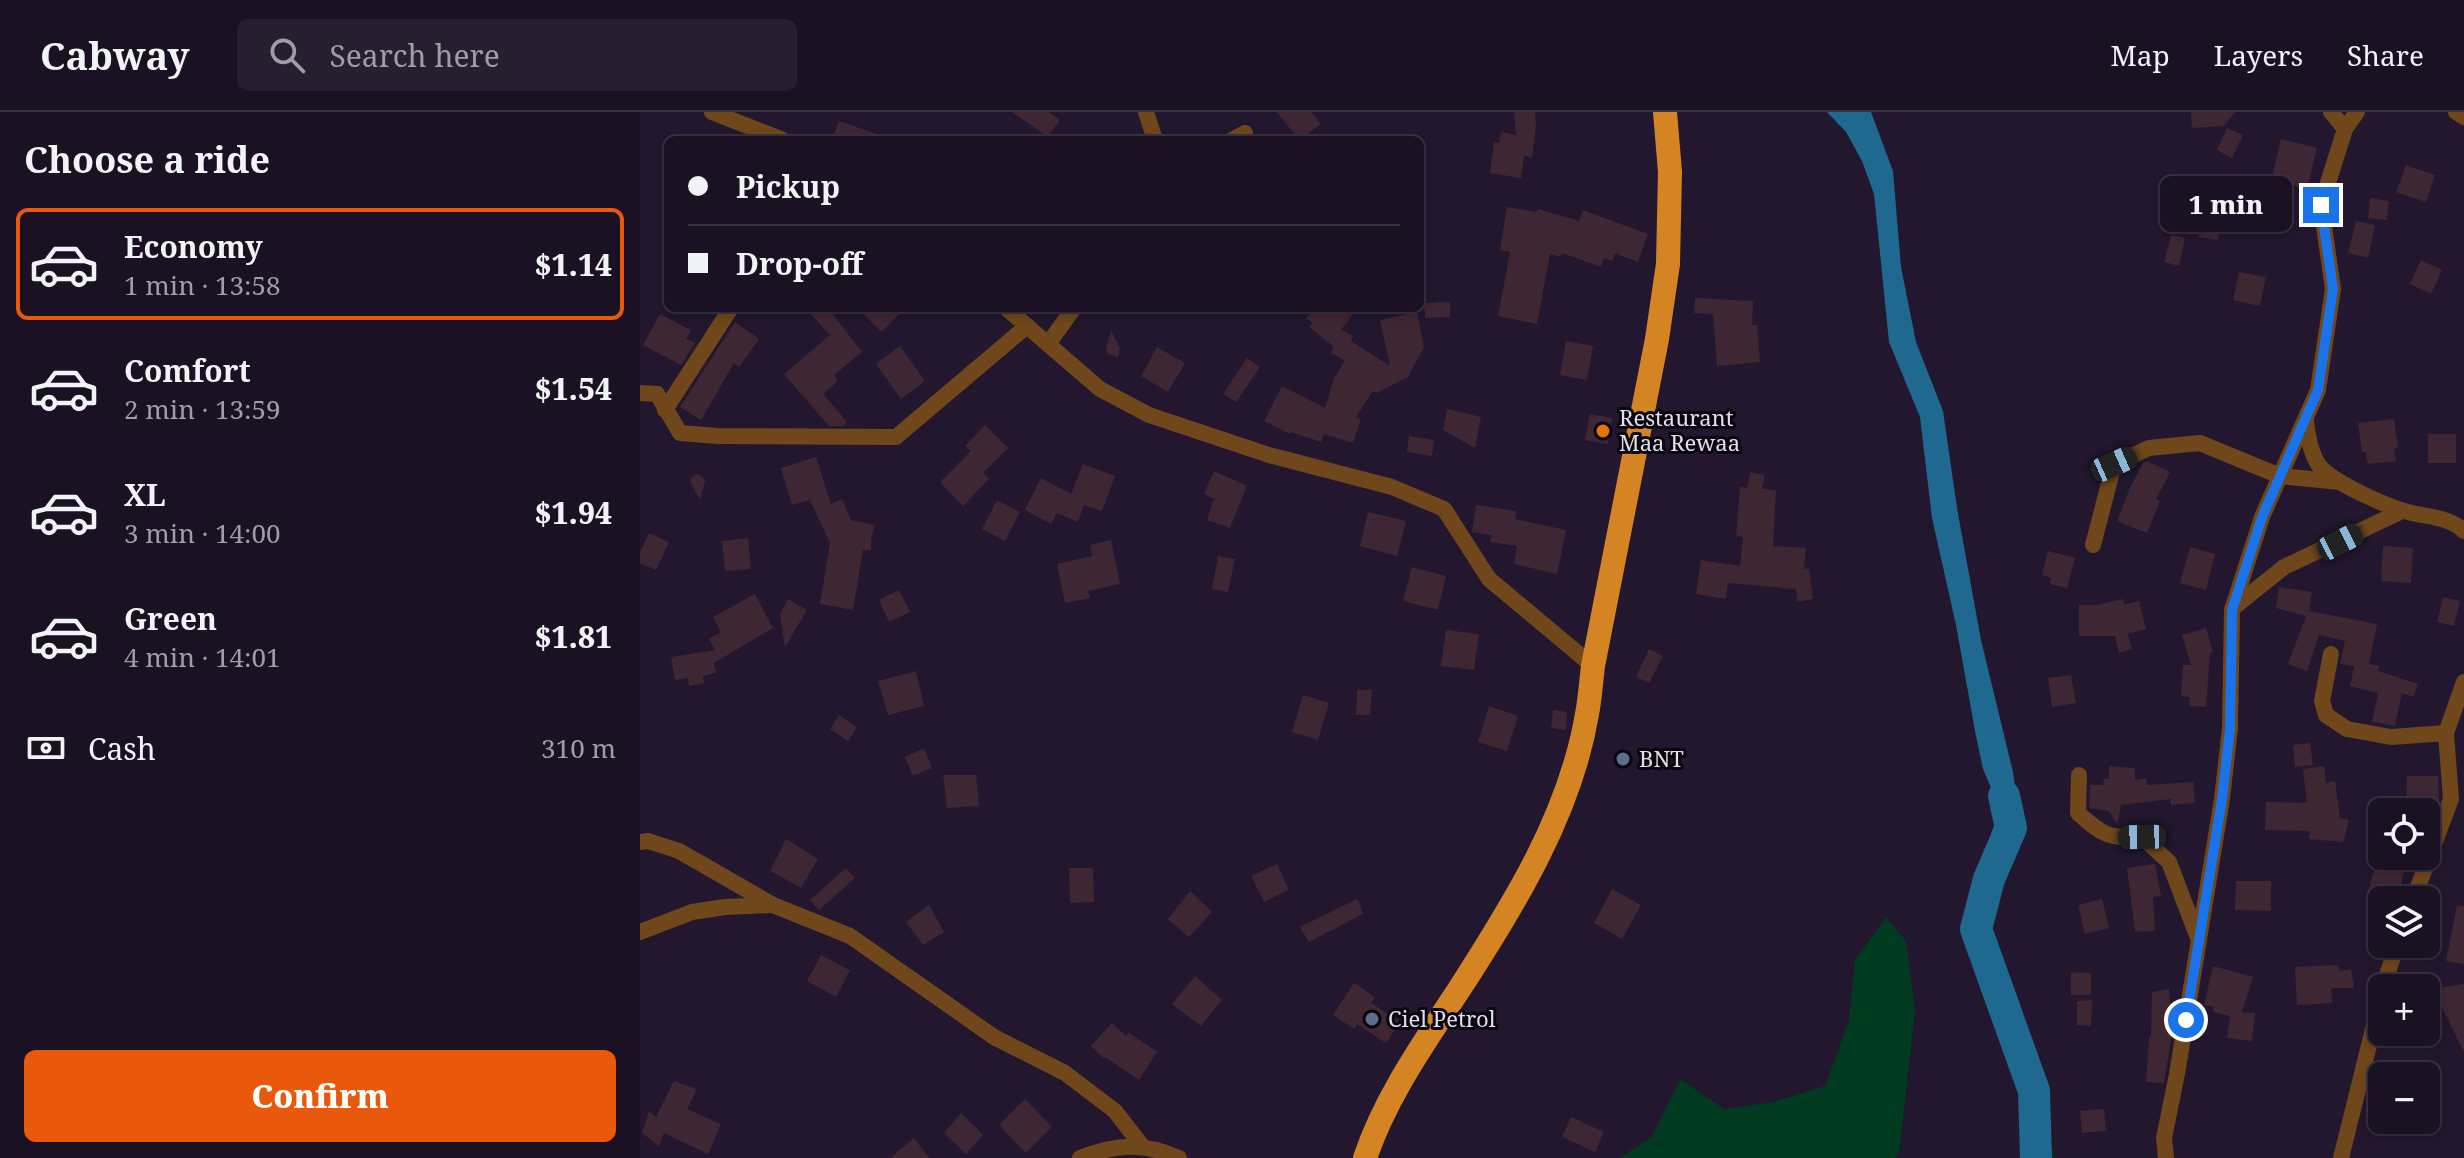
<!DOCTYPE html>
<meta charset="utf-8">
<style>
:root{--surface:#1a1122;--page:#271f2f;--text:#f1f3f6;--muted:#9f9da5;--line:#383140;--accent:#ea580c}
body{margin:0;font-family:"Noto Serif",serif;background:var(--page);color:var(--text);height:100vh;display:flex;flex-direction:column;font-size:30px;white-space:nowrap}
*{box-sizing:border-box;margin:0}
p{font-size:26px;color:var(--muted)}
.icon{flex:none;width:44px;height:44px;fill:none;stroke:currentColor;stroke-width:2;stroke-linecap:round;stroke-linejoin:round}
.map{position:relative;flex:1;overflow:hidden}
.drawer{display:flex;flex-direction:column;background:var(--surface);width:640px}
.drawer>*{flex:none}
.banner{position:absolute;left:24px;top:24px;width:760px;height:176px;border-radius:12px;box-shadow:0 4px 12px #0003,0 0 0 2px var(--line);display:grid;align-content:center;height:176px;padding:0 24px;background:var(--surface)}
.fabs{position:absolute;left:1728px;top:686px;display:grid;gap:16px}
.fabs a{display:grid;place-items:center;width:72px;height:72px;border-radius:12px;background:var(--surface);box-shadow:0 4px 12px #0003,0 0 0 2px var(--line);font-size:40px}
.end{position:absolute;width:36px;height:36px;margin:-18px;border:10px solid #1a73e8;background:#fff;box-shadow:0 0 0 4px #fff}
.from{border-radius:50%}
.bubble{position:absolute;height:56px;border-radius:12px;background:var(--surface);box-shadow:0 4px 12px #0003,0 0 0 2px var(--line);font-size:26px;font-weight:800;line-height:56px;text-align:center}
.car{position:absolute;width:24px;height:48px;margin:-24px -12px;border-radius:10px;box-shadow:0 0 6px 2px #0007;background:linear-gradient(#222 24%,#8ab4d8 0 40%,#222 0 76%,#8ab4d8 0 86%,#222 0)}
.banner b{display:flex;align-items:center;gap:28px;height:76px;font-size:30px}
.banner b+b{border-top:2px solid var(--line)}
.banner i{width:20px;height:20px;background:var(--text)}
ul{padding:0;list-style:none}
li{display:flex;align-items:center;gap:24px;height:112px;margin:0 16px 12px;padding:0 8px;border:4px solid transparent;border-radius:12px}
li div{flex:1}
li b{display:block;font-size:30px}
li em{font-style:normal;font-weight:800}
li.selected{border-color:var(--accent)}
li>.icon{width:72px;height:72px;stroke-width:1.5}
h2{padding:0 24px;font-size:36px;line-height:96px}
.pay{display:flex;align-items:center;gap:20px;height:88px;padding:0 24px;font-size:30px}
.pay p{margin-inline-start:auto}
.button{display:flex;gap:16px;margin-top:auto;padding:16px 24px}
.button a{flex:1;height:92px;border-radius:12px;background:var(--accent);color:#fff;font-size:32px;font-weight:800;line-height:92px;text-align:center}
header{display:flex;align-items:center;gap:48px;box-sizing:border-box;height:112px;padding:0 40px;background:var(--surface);border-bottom:2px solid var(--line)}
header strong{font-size:38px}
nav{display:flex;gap:44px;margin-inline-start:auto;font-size:28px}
.search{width:560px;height:72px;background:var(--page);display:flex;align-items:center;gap:20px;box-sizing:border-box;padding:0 28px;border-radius:12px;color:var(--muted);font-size:30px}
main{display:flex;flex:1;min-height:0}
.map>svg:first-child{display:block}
.green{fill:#003b21}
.water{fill:#1f6890}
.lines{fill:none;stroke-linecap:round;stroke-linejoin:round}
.river{stroke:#1f6890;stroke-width:32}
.building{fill:#3f2633}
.street{stroke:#6f471b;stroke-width:16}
.highway{stroke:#d58423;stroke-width:24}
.route{stroke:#1a73e8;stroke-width:10}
.food-dot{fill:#e8710a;stroke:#09060e;stroke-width:3}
.service-dot{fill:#5c6f8a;stroke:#09060e;stroke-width:3}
.labels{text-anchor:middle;stroke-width:6;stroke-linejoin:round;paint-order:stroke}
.poi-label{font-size:22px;fill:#e2dceb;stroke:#09060e;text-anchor:start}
</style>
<header>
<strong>Cabway</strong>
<div class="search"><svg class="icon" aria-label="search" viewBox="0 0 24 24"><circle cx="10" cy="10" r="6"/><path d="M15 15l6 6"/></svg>Search here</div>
<nav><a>Map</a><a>Layers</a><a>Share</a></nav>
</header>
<main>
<section class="drawer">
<h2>Choose a ride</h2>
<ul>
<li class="selected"><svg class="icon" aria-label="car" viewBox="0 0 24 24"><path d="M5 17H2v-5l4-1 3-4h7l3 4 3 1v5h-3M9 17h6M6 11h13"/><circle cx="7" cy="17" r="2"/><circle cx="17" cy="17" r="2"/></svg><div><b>Economy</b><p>1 min · 13:58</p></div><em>$1.14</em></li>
<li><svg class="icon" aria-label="car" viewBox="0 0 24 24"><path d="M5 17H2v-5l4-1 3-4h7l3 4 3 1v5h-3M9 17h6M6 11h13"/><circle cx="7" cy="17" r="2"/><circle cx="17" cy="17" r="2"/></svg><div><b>Comfort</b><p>2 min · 13:59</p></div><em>$1.54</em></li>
<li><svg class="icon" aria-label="car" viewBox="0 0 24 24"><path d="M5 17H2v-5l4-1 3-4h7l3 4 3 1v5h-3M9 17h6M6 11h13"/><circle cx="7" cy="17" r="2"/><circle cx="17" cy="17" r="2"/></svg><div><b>XL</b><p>3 min · 14:00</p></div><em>$1.94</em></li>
<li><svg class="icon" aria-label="car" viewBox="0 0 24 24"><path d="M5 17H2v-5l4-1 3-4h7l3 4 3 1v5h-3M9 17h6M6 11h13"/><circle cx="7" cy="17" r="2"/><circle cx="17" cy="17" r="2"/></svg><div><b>Green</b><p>4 min · 14:01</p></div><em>$1.81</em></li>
</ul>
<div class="pay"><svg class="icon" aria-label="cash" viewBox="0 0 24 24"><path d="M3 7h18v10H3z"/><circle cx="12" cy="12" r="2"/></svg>Cash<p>310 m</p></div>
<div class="button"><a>Confirm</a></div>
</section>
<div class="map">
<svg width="1824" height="1046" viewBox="0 0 1824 1046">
<rect width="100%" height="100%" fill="#22172e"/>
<g class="green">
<path d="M1246,805L1266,829L1275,898L1259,1042L1255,1046H979L1012,1025L1040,967L1084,997L1134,990L1185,974L1209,909L1215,848Z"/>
<path d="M1382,1026L1413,1039L1414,1046H1381Z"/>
</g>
<path class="water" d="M1187,0H1231L1253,59L1261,155L1276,230L1303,299L1317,396L1341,528L1373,660L1378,694L1379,728L1351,722L1360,697L1343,657L1335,619L1316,513L1292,406L1280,305L1249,230L1234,82L1222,49L1206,20Z"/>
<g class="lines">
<path class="river" d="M1364,684L1371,716L1349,767L1336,817L1394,979L1396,1046"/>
</g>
<g class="building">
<path d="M372,0H409L420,8L408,25Z"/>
<path d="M637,0H671L681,12L659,28Z"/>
<path d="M874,0H895L896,13L892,45L884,44L881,66L850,61L854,30L859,31L861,20L876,23Z"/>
<path d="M1551,0H1595L1584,14L1552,16Z"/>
<path d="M199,9L248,26L247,28H192Z"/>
<path d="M1587,16L1603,23L1592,46L1577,38Z"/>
<path d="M1641,27L1677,36L1667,77L1647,72L1632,65Z"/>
<path d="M1766,53L1795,63L1786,90L1756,80Z"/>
<path d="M1571,68L1599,75L1591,108L1581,106L1578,128L1558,125Z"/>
<path d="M1730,86L1749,89L1747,108L1728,106Z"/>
<path d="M867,95L897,100L898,97L939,109L943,98L1008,122L998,150L975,141L972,149L964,146L961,155L922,141L921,145L910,142L897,212L858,204L870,140L860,138Z"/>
<path d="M1716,109L1735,113L1728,146L1708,141Z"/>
<path d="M1531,123L1545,126L1539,154L1524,150Z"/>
<path d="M1781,148L1802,158L1791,182L1770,172Z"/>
<path d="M1599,160L1626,165L1620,194L1593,188Z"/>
<path d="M1055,186L1113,189L1112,213H1117L1120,250L1077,254L1073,202L1054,201Z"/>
<path d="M810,190V205L785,206L784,191Z"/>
<path d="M165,196H188L222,240L194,263L198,269L183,282L207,310L203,314H189L144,262L190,223Z"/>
<path d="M217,196H265L242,220Z"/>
<path d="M674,196H705L713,202L701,218L713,224L711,229L750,254L740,208L777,200L784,235L768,265L737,281L733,279L716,305L721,307L713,331L684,322L681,330L651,320L650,322L624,309L642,274L685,296L694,266L705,249L691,241L694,235L669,215L673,211L666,206Z"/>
<path d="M20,202L51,218L46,227L55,231L41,253L3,233Z"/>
<path d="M95,210L119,227L99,255L94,251L61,308L40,295Z"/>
<path d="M471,219L480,236L478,245L468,242L466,237Z"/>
<path d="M926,229L953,234L947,268L920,263Z"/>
<path d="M260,234L285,269L261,287L236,252Z"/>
<path d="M517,235L545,251L528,280L501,264Z"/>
<path d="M607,246L620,255L596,290L583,282Z"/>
<path d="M807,297L841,305L835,336L803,318Z"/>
<path d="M950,302L972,306L968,332L945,328Z"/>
<path d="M1754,307L1758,336L1754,337L1756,349L1728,352L1726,340H1722L1718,311Z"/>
<path d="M345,313L368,336L343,361L349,367L323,394L300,370L331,339L325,334Z"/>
<rect x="1788" y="322" width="28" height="29"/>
<path d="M769,324L794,328L792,344L767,340Z"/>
<path d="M176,345L191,392L202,387L211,408L235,413L231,427V438H223L213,498L180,492L190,431L170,388L152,393L141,356Z"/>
<path d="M1507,349L1530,360L1516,387L1520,389L1507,421L1477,409L1490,376L1503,351Z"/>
<path d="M443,352L475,364L462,399L444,393L438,410L417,401L411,412L385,398L401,366L431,382Z"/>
<path d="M574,359L607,374L590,416L567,408L574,387L564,382Z"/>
<path d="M1110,360L1125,363L1122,377L1136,378L1133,434L1166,436L1164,457L1169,456L1173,487L1157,490L1156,477L1088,471L1086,487L1056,482L1061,448L1100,454L1103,425L1096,424L1100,375L1107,376Z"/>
<path d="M57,362L62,364L65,369L60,388L50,370L52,365Z"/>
<path d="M357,388L380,400L365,429L342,417Z"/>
<path d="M836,393L876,399L875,407L926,418L917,462L874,452L877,434L850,430L852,423L832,420Z"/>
<path d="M728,400L766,409L757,444L720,434Z"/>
<path d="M9,421L29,430L16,458L0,451V440Z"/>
<path d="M108,426L111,457L85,459L82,429Z"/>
<path d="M471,428L480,472L448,479L450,486L425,491L417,452L452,444L450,433Z"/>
<path d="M1743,434L1773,436L1771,471L1741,469Z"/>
<path d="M1550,435L1575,442L1566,478L1540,471Z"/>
<path d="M1408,439L1435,446L1427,476L1410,472L1411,466L1402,463Z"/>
<path d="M578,444L595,447L588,480L572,477Z"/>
<path d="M772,455L806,464L798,498L763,489Z"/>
<path d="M1639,475L1672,480L1669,499L1737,512L1729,552L1739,554L1738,559L1778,572L1773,585L1762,581L1755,614L1732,610L1738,581L1710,574L1714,554L1700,552L1705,529L1679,523L1667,559L1648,552L1666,504L1636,496Z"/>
<path d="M259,478L270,500L249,510L239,488Z"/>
<path d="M115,482L133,516L74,551L76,561L63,564L64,571L49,574L48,566L35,568L31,545L75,538L69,527L81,520L73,505Z"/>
<path d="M1803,485L1820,489L1814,514L1797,510Z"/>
<path d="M148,487L167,498L145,535L140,502Z"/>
<path d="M1483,487L1484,493L1499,489L1506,517L1488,522L1492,537L1479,541L1475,524H1439V493H1457Z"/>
<path d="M1566,516L1573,540L1570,541L1566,595L1549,594L1550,585L1541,584L1543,553H1551L1542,523Z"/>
<path d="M806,518L839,522L834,558L801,554Z"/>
<path d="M1009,537L1023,544L1009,571L996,565Z"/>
<path d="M276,559L284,594L248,603L238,569Z"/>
<path d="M1431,563L1436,591L1412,595L1408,566Z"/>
<path d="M717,578H732L730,603H716Z"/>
<path d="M663,583L689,591L678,628L652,620Z"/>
<path d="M849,594L878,604L867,639L838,630Z"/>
<path d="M913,598L927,600L926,618L911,616Z"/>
<path d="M199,603L217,615L208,629L190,617Z"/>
<path d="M1670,631L1673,653L1655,655L1653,633Z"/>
<path d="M284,636L292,656L273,664L265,645Z"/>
<path d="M1469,654L1495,656V668L1506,666L1507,673L1553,670L1555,691L1531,693V687L1481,693L1477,712L1469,699L1449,696L1450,673H1463L1464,667H1469Z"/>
<path d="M1684,654L1686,671L1695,669L1700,706L1709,708L1703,730L1669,727L1670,719L1625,718L1626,690L1667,691L1663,657Z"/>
<path d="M303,663H336L339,694L307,696Z"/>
<path d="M1767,664H1798L1799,688L1794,700H1766Z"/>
<path d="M146,727L178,747L161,776L130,759Z"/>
<path d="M1750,744H1768L1757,788H1734L1737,778L1729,776L1736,753L1747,756Z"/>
<path d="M637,752L649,778L624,790L611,764Z"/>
<path d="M1515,752L1521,784L1513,785L1515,819L1495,820L1487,756Z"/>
<path d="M206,756L215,766L179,798L170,788Z"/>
<path d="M429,756H453L454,790L430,791Z"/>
<path d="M1596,769H1631V799L1595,798Z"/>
<path d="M972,777L1001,793L982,827L954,811Z"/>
<path d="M550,779L572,800L549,825L528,807Z"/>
<path d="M717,787L723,802L669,830L660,815Z"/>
<path d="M1462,787L1469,816L1445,822L1438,793Z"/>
<path d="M289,793L304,820L283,833L266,810Z"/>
<path d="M1817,794H1824V852L1806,849Z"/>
<path d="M181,843L210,858L196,885L167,869Z"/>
<path d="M1698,853L1699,859L1711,857L1714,876H1691L1692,891L1657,893L1655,855Z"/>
<path d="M1573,854L1613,865L1602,900L1615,901L1612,929L1587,926L1590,904L1573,900L1574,895L1564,893Z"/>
<path d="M1431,860L1451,861V883H1431Z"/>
<path d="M555,864L582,888L561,914L532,892Z"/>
<path d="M714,871L735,885L731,891L760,910L746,931L717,912L714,917L693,903Z"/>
<path d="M1824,872V940L1802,895L1786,897V878Z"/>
<path d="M1529,877L1532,922L1524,971L1506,970L1509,925H1511L1512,880Z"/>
<path d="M1452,888L1451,914L1437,913V889Z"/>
<path d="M472,911L486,924L488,920L517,940L499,968L465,945L464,947L451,934Z"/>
<path d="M34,969L57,977L47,997L81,1012L68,1042L24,1021L19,1034L2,1021L9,999L16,1005Z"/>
<path d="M385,987L412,1015L386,1041L359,1013Z"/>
<path d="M1464,997L1466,1019L1442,1021L1440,999Z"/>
<path d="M321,1001L343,1023L326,1042L304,1021Z"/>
<path d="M931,1005L964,1020L955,1040L922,1025Z"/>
<path d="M274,1026L289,1046H250Z"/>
</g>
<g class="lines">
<g class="street">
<path d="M72,0L143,28"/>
<path d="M506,0L515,28"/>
<path d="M1691,0L1705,17"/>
<path d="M1816,0L1824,5"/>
<path d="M592,28L605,21"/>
<path d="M366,196L460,277L509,303L629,343L752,375L804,397L849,467L953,554"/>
<path d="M408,232L434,196"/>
<path d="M0,281L17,282L40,321L78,324L256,325L387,214"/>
<path d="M25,298L91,196"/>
<path d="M1666,309C1668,324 1670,339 1678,352C1690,370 1750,396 1772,401C1790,405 1811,406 1824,419"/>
<path d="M1453,433L1474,352L1509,336L1560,331L1640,364L1700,370"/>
<path d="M1593,496L1644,455L1762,399"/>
<path d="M1691,542L1682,589L1686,603L1707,617L1751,625L1806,621"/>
<path d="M1439,663L1438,701C1464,724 1467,726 1502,725L1529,750L1558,826"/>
<path d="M0,730L8,729L39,739L133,793L210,824L354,925L425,961L475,999L502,1034"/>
<path d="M1773,788L1811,687L1806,621L1824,570"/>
<path d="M0,820L52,800L85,795L131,793"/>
<path d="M1743,876L1757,832"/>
<path d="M440,1046C476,1032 503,1030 539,1046"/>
<path d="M1526,1046L1524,1026L1537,962L1582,687L1590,616L1592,498L1622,405L1678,278L1693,177L1681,93L1705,17L1717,0"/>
<path d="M1701,1046L1742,881"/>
</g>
<path class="highway" d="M725,1046C746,984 784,931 820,876C874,792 930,703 947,602C950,587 951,570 953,554L1017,227L1028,152L1030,60L1025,0"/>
</g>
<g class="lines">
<path class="route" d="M1546,908L1582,687L1590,616L1592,498L1622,405L1678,278L1693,177L1681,93"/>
</g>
<circle class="food-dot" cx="963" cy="319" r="8"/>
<g class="service-dot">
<circle cx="983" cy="647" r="8"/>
<circle cx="732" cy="907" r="8"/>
</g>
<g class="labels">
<g class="poi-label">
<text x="979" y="314">Restaurant<tspan x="979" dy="25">Maa Rewaa</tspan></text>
<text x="999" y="655">BNT</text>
<text x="748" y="915">Ciel Petrol</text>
</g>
</g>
</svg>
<div class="fabs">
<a><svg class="icon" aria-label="locate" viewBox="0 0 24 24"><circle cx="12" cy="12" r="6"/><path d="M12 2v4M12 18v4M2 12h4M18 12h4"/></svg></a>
<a><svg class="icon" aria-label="layers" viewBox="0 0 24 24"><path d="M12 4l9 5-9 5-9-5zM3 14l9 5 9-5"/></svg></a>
<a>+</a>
<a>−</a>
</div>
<i class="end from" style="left:1546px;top:908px"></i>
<i class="end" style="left:1681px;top:93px"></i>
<div class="bubble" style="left:1520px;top:64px;width:132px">1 min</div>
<i class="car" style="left:1474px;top:352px;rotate:66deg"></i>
<i class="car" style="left:1700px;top:430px;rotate:63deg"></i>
<i class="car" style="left:1502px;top:725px;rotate:269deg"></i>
<div class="banner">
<b><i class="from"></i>Pickup</b>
<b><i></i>Drop-off</b>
</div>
</div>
</main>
